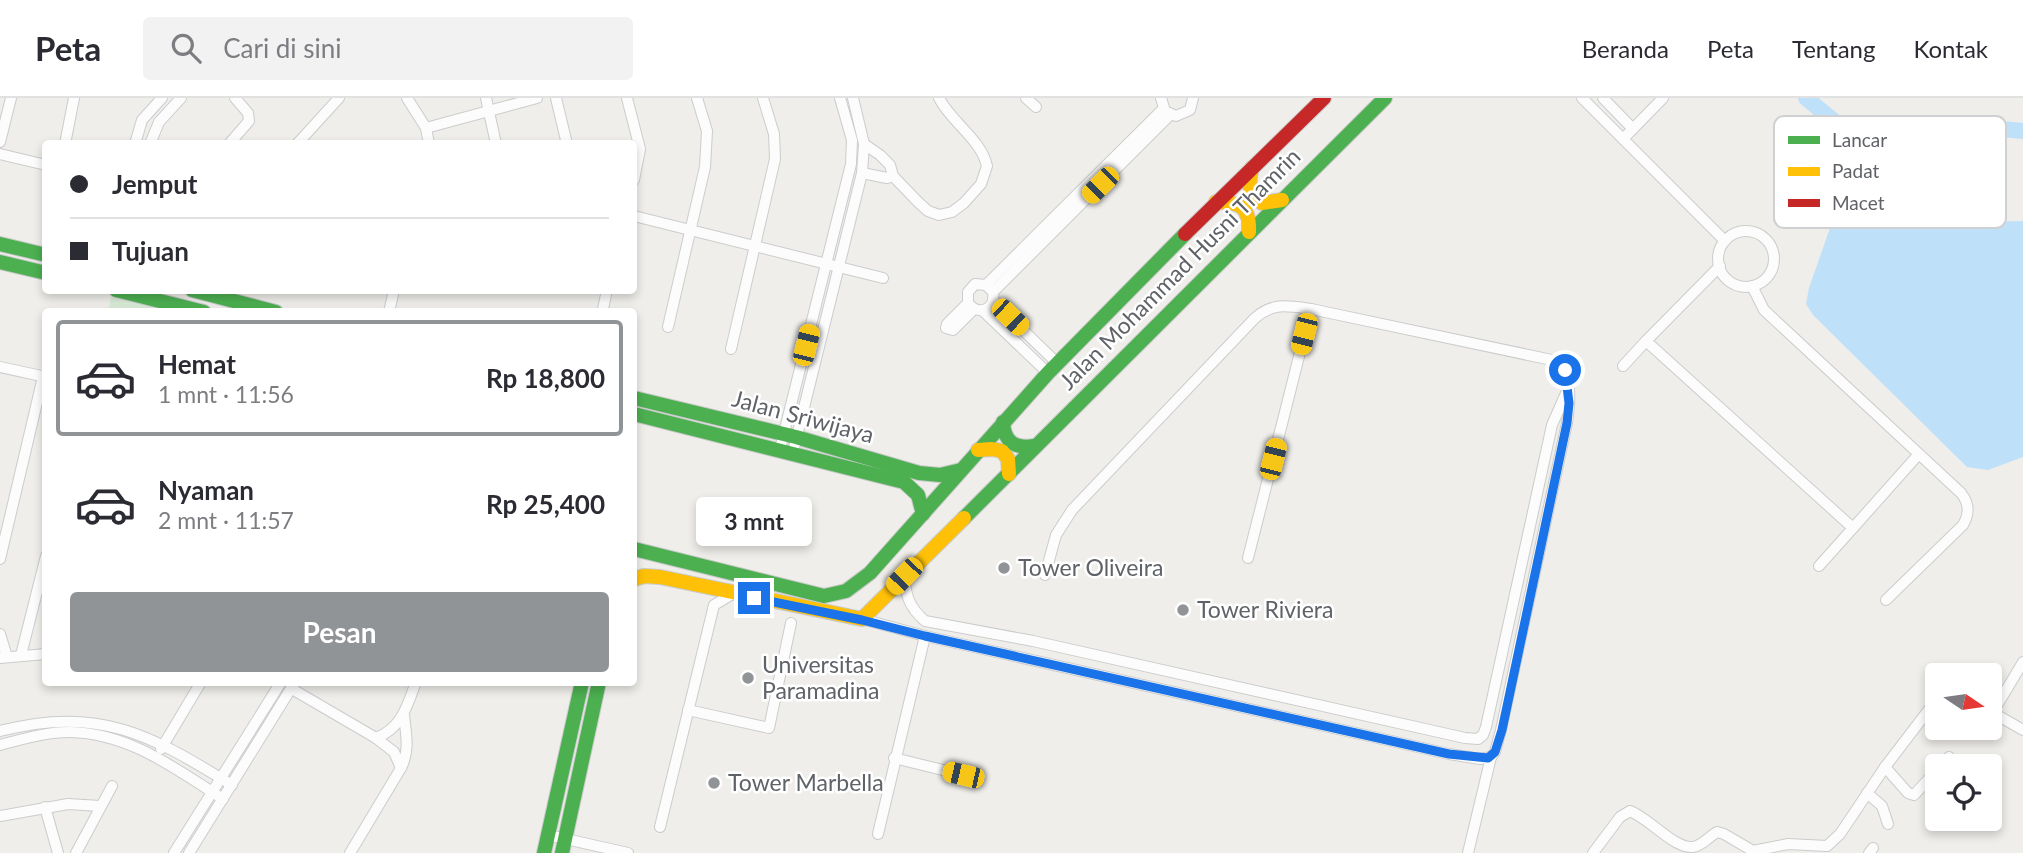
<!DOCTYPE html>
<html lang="id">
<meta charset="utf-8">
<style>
:root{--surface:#fff;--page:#f2f2f3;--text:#2b2b33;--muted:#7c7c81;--line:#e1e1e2;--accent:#919496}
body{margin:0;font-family:Lato,sans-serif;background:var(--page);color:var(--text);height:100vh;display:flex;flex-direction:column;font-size:26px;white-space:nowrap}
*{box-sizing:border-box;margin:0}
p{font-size:23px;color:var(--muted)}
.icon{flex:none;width:38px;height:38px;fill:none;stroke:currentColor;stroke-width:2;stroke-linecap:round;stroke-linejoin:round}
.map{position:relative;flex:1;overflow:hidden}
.drawer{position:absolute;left:42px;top:210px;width:595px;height:378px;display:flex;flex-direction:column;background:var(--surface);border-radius:7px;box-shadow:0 4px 10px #0003}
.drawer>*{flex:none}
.top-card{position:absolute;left:42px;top:42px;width:595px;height:154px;border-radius:7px;box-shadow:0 4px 10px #0003;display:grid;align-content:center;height:154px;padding:0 28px;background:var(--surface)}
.needle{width:46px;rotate:103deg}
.tools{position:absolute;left:1925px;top:565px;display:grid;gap:14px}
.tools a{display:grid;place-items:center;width:77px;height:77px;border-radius:7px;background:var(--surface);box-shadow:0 4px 10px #0003;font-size:35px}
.end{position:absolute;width:32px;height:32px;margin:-16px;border:9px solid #1a73e8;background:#fff;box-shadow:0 0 0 4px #fff}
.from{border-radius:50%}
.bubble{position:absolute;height:49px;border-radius:7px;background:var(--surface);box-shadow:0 4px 10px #0003;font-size:23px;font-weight:700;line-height:49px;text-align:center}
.car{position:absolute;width:21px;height:42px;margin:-21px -10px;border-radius:9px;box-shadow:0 0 5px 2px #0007;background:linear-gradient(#f5c518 24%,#345 0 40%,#f5c518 0 76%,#345 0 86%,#f5c518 0)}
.top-card b{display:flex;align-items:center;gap:24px;height:66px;font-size:26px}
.top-card b+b{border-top:2px solid var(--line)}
.top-card i{width:18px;height:18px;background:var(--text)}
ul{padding:12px 0 0;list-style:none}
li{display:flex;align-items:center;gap:21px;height:116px;margin:0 14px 10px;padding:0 14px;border:4px solid transparent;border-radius:7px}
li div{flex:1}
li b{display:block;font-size:26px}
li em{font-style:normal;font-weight:700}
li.active{border-color:var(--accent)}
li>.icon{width:63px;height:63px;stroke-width:1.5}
.cta{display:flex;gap:14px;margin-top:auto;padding:14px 28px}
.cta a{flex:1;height:80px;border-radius:7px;background:var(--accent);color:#fff;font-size:28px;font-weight:700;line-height:80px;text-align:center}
header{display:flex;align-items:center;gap:42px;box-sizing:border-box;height:98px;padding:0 35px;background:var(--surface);border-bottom:2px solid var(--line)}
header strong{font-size:33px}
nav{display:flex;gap:38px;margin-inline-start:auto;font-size:24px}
.search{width:490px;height:63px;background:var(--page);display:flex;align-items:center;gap:18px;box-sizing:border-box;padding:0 24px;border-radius:7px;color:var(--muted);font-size:26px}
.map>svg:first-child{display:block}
.green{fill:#d8ebd6}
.water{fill:#bfe0f9}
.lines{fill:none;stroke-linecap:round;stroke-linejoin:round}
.river{stroke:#bfe0f9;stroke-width:16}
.street-casing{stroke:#cbcccc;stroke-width:12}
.fast-casing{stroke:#cacacb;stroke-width:16}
.slow-casing{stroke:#cacacb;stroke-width:16}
.jam-casing{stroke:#cacacb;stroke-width:16}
.street{stroke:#fdfcfc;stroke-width:10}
.fast{stroke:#4caf50;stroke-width:14}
.slow{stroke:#ffc107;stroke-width:14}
.jam{stroke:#c62828;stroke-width:14}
.route{stroke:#1a73e8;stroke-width:9}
.poi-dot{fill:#919496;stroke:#fff;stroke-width:2.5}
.labels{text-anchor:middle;stroke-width:5;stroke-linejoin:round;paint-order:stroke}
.street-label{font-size:23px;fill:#5f6368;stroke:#fff}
.poi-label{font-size:23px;fill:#5f6368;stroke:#fff;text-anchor:start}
.key{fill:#fff;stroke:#cfd0d2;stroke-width:2}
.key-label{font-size:19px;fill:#5f6368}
</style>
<header>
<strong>Peta</strong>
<div class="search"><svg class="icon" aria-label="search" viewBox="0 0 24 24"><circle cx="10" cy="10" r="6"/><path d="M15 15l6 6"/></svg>Cari di sini</div>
<nav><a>Beranda</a><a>Peta</a><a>Tentang</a><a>Kontak</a></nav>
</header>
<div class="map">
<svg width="2023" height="755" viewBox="0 0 2023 755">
<rect width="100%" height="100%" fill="#efeeea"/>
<path class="green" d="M111,199L174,213L108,214Z"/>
<path class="water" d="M1837,110L1926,125L2023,123V359L1988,372L1967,369L1813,217L1806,206L1809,190Z"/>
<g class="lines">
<path class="river" d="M1806,0L1868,51H1904L1940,25L2023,33"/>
<defs>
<g id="street">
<path d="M407,0L426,30L429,46"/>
<path d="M486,0L496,46"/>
<path d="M556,0L567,46"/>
<path d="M627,0L640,51L634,82"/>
<path d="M1026,0L1036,9"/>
<path d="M1161,0L1165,13L1176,18L1190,12L1193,0"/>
<path d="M1582,0L1725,143"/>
<path d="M1603,0L1633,31"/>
<path d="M426,30L537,0"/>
<path d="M1623,41L1663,0"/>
<path d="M0,44L11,0"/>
<path d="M65,46L74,0"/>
<path d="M135,46L142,22L162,0"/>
<path d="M150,46L159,24L181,0"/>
<path d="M229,46L249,23L248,15L235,0"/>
<path d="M297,46L339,0"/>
<path d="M864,46L880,57L890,67L893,78L918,104L928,113L939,117L952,114L964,105L981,86L987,68C981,41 951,24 939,0"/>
<path d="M0,56L46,67"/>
<path d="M862,75L887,80L893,78"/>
<path d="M634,118L883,180"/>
<circle cx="1746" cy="161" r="28"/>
<path d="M1720,168L1646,243L1853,430L1918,357"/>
<path d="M986,187L1163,11"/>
<path d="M1752,188L1764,212L1961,395C1969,405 1970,415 1963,427L1886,502"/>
<path d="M993,194L986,187L975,186L968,194V205C979,219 996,211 993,194L1170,17"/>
<path d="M993,203L1057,265"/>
<path d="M968,205L947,226L946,230L953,232L974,211"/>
<path d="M603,211L607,192"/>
<path d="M983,213L1048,275"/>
<path d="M389,214L394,192"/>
<path d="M668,229L705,69L707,33L697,0"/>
<path d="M731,251L775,61L774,36L763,0"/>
<path d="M1623,268L1646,243"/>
<path d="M0,269L46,279"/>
<path d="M780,351L851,66L852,42L840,0"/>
<path d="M793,354L862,75L864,46L853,0"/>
<path d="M1248,460L1311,211"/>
<path d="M0,461L43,279"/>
<path d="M1819,468L1853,430"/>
<path d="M1045,477L1056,437L1072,412L1255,220C1273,204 1289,208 1311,211L1552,262C1574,272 1570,304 1567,325L1501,632L1495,654L1491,659L1468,755"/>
<path d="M904,478C906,498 909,509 925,523L1033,543L1465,640L1478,641L1483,637L1486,629L1552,327L1567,293"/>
<path d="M862,521L925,538L1449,656L1480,661L1491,659"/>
<path d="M0,536L7,559"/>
<path d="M21,557L46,458"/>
<path d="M0,560L46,556"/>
<path d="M1984,578L1986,574"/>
<path d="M292,591L376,640"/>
<path d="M688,612L769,630L791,525"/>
<path d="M1990,613L2023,632"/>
<path d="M1993,614L2023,564"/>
<path d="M404,617C406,636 410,653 401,670L394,654L376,640C402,630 407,608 416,584"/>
<path d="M0,633C100,608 149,636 232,687"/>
<path d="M0,647C23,641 46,634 70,634C129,635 176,671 223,701"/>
<path d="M161,651L201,584"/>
<path d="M894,660L963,677"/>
<path d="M1941,668L1949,659"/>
<path d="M1885,669L1908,695L1914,697L1937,672"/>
<path d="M1867,695L1882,708L1888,726"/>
<path d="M45,709L58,755"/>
<path d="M0,718L68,706L100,708"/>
<path d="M660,729L714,507L734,495"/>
<path d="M878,736L925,538"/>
<path d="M548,737L628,755"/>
<path d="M76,755L112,688"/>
<path d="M174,755L281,584"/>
<path d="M189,755L295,584"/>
<path d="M350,755L401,670"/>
<path d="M1593,755L1620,719L1630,713C1649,720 1674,751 1693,749C1702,748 1710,738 1717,734L1724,736L1753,753L1788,746L1827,748L1840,736L1885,669L1937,601"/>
<path d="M1869,755L1873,750"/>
</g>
<g id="fast">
<path d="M0,146L46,157"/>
<path d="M0,164L46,175"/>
<path d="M116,192L204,214"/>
<path d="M192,192L276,214"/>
<path d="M634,300L796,339L919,375L940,377L961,372"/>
<path d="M634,316L904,384L918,397L923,416"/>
<path d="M1003,324C1004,344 1015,351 1034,348"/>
<path d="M964,420L1385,0"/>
<path d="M634,451L824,498L846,493L870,475L1048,275L1185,136"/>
<path d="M544,755L582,584"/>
<path d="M562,755L599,584"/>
</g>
<g id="slow">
<path d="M1252,70C1248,85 1248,96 1262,105L1282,102"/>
<path d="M1216,104C1240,104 1250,108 1249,134"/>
<path d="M978,352L992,351L1002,353L1008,361L1009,376"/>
<path d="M634,481L644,478L660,479L862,521L964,420"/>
</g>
<path id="jam" d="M1185,136L1324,0"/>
</defs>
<use href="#street" class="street-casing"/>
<use href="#fast" class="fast-casing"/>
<use href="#slow" class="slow-casing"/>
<use href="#jam" class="jam-casing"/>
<use href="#street" class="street"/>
<use href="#fast" class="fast"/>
<use href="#slow" class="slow"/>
<use href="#jam" class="jam"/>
</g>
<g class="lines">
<path class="route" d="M754,500L862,522L925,538L1449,656L1488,660L1495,654L1502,632L1567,325L1569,305L1565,272"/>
</g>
<g class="poi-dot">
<circle cx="1004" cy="470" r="7"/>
<circle cx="1183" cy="512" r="7"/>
<circle cx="748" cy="580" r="7"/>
<circle cx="714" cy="685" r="7"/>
</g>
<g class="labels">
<g class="street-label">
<text transform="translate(1180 171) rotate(-45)" y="8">Jalan Mohammad Husni Thamrin</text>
<text transform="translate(803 319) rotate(15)" y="8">Jalan Sriwijaya</text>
</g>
<g class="poi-label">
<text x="1018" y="478">Tower Oliveira</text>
<text x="1197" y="520">Tower Riviera</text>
<text x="762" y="575">Universitas<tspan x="762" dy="26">Paramadina</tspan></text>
<text x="728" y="693">Tower Marbella</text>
</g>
</g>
<rect x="1774" y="18" width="232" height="112" rx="10" class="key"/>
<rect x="1788" y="38" width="32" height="8" fill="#4caf50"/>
<rect x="1788" y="69" width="32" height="9" fill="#ffc107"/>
<rect x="1788" y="101" width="32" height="8" fill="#c62828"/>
<g class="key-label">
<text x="1832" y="49">Lancar</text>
<text x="1832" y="80">Padat</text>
<text x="1832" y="112">Macet</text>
</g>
</svg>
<div class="tools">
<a><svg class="needle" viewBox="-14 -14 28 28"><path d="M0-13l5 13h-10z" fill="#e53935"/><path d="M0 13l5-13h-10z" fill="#7c7c81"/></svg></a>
<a><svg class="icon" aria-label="locate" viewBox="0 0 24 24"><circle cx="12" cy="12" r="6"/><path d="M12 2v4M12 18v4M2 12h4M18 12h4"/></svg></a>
</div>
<i class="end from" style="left:1565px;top:272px"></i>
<i class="end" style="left:754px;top:500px"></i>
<div class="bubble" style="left:696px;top:399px;width:116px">3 mnt</div>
<i class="car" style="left:1100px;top:87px;rotate:225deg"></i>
<i class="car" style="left:1010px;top:219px;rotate:134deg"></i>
<i class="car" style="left:1304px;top:236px;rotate:194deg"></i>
<i class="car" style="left:806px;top:247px;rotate:14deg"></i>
<i class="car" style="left:1273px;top:361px;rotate:14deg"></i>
<i class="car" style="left:904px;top:478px;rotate:224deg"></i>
<i class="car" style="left:963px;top:677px;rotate:283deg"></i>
<div class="top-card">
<b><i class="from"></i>Jemput</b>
<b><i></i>Tujuan</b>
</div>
<section class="drawer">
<ul>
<li class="active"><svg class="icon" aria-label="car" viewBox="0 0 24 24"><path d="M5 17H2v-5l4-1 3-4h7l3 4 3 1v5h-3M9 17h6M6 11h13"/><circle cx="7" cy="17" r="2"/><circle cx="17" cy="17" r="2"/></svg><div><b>Hemat</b><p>1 mnt · 11:56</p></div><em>Rp 18,800</em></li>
<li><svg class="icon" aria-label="car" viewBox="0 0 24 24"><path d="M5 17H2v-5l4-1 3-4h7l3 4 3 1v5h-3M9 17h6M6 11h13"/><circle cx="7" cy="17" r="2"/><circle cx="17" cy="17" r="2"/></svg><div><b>Nyaman</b><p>2 mnt · 11:57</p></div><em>Rp 25,400</em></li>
</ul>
<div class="cta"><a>Pesan</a></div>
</section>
</div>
